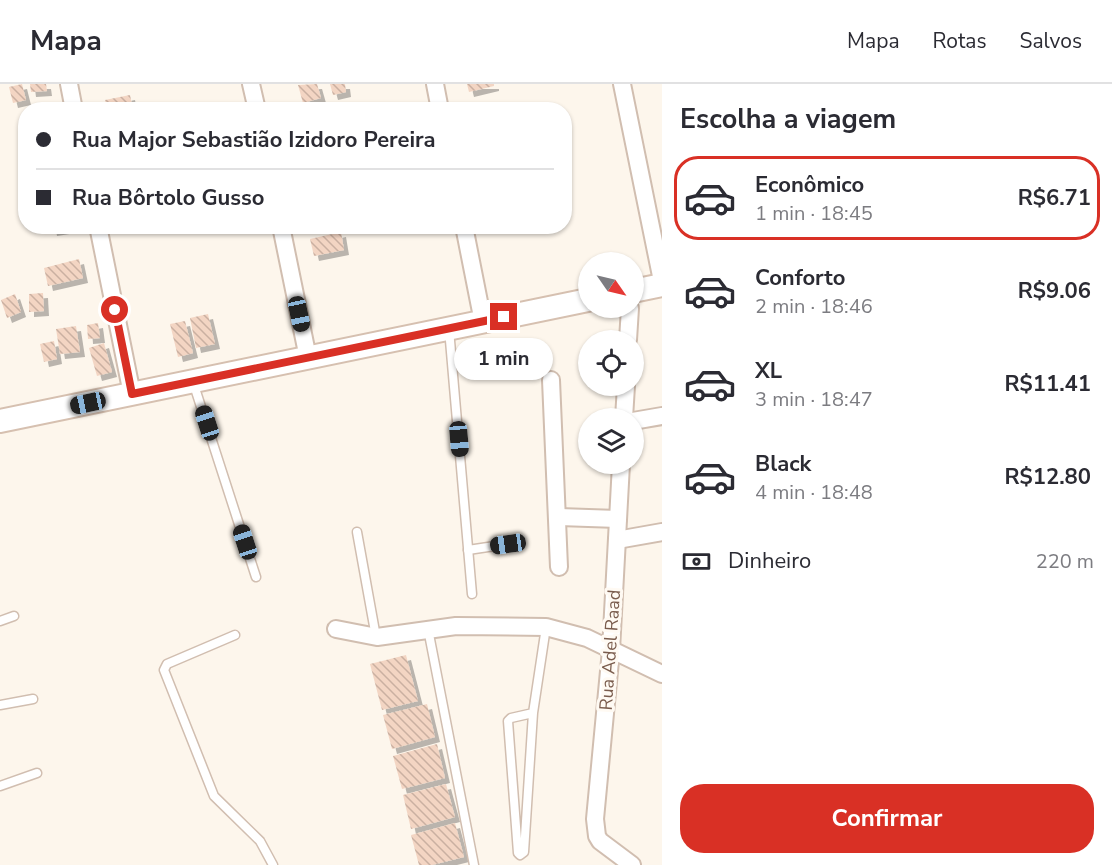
<!DOCTYPE html>
<html lang="pt">
<meta charset="utf-8">
<style>
:root{--surface:#fff;--page:#f2f2f3;--text:#2b2b33;--muted:#7c7c81;--line:#e1e1e2;--accent:#d93025}
body{margin:0;font-family:"Nunito Sans",sans-serif;background:var(--page);color:var(--text);height:100vh;display:flex;flex-direction:column;font-size:22px;white-space:nowrap}
*{box-sizing:border-box;margin:0}
p{font-size:20px;color:var(--muted)}
.icon{flex:none;width:33px;height:33px;fill:none;stroke:currentColor;stroke-width:2;stroke-linecap:round;stroke-linejoin:round}
.map{position:relative;flex:1;overflow:hidden}
.sheet{display:flex;flex-direction:column;background:var(--surface);width:450px}
.sheet>*{flex:none}
.banner{position:absolute;left:18px;top:18px;width:554px;height:132px;border-radius:24px;box-shadow:0 2px 4px #0004;display:grid;align-content:center;height:132px;padding:0 18px;background:var(--surface)}
.needle{width:39px;rotate:124deg}
.buttons{position:absolute;left:578px;top:168px;display:grid;gap:12px}
.buttons a{display:grid;place-items:center;width:66px;height:66px;border-radius:50%;background:var(--surface);box-shadow:0 2px 4px #0004;font-size:30px}
.end{position:absolute;width:27px;height:27px;margin:-14px;border:8px solid #d93025;background:#fff;box-shadow:0 0 0 3px #fff}
.from{border-radius:50%}
.bubble{position:absolute;height:42px;border-radius:21px;background:var(--surface);box-shadow:0 2px 4px #0004;font-size:20px;font-weight:700;line-height:42px;text-align:center}
.car{position:absolute;width:18px;height:36px;margin:-18px -9px;border-radius:8px;box-shadow:0 0 4px 2px #0007;background:linear-gradient(#222 24%,#8ab4d8 0 40%,#222 0 76%,#8ab4d8 0 86%,#222 0)}
.banner b{display:flex;align-items:center;gap:21px;height:57px;font-size:22px}
.banner b+b{border-top:2px solid var(--line)}
.banner i{width:15px;height:15px;background:var(--text)}
ul{padding:0;list-style:none}
li{display:flex;align-items:center;gap:18px;height:84px;margin:0 12px 9px;padding:0 6px;border:3px solid transparent;border-radius:24px}
li div{flex:1}
li b{display:block;font-size:22px}
li em{font-style:normal;font-weight:700}
li.on{border-color:var(--accent)}
li>.icon{width:54px;height:54px;stroke-width:1.5}
h2{padding:0 18px;font-size:27px;line-height:72px}
.pay{display:flex;align-items:center;gap:15px;height:66px;padding:0 18px;font-size:22px}
.pay p{margin-inline-start:auto}
.button{display:flex;gap:12px;margin-top:auto;padding:12px 18px}
.button a{flex:1;height:69px;border-radius:24px;background:var(--accent);color:#fff;font-size:24px;font-weight:700;line-height:69px;text-align:center}
header{display:flex;align-items:center;gap:36px;box-sizing:border-box;height:84px;padding:0 30px;background:var(--surface);border-bottom:2px solid var(--line)}
header strong{font-size:28px}
nav{display:flex;gap:33px;margin-inline-start:auto;font-size:21px}
main{display:flex;flex:1;min-height:0}
.map>svg:first-child{display:block}
.building{fill:url(#building-back-hatch);filter:url(#shadow)}
.lines{fill:none;stroke-linecap:round;stroke-linejoin:round}
.lane-casing{stroke:#d1beb0;stroke-width:11}
.street-casing{stroke:#d1beb0;stroke-width:20}
.secondary-casing{stroke:#d6c0b0;stroke-width:26}
.lane{stroke:#fff;stroke-width:8}
.street{stroke:#fff;stroke-width:16}
.secondary{stroke:#fff;stroke-width:22}
.route{stroke:#d93025;stroke-width:8}
.labels{text-anchor:middle;stroke-width:6;stroke-linejoin:round;paint-order:stroke}
.street-label{font-size:18px;fill:#7a5c4d;stroke:#fffaf3}
</style>
<header>
<strong>Mapa</strong>
<nav><a>Mapa</a><a>Rotas</a><a>Salvos</a></nav>
</header>
<main>
<div class="map">
<svg width="662" height="781" viewBox="0 0 662 781">
<defs>
<pattern id="building-back-hatch" width="6" height="6" patternUnits="userSpaceOnUse" patternTransform="scale(1.5)"><rect width="6" height="6" fill="#f3d5c3"/><path d="M-1 5l2 2M0 0l6 6M5-1l2 2" fill="none" stroke="#cab0a1"/></pattern>
<filter id="shadow"><feDropShadow dx="5" dy="5" stdDeviation="0" flood-color="#0004"/></filter>
</defs>
<rect width="100%" height="100%" fill="#fdf6ec"/>
<g class="building">
<path d="M22,0L26,16L13,19L9,3Z"/>
<path d="M30,0H46L47,7L31,8Z"/>
<path d="M317,0L321,14L303,19L298,1Z"/>
<path d="M330,0H345L346,8L333,11Z"/>
<path d="M467,0H494V2L469,8Z"/>
<path d="M130,11L133,26H107L105,16Z"/>
<path d="M236,21V26H215V22Z"/>
<path d="M51,142H71V144L52,147Z"/>
<path d="M341,148L344,166L314,172L310,155Z"/>
<path d="M79,175L83,194L48,202L44,184Z"/>
<path d="M43,209L44,227L29,228V210Z"/>
<path d="M15,210L21,228L7,234L1,216Z"/>
<path d="M208,230L215,260L196,264L190,234Z"/>
<path d="M185,237L193,269L178,273L170,240Z"/>
<path d="M98,239L100,254L88,255L87,241Z"/>
<path d="M76,242L80,268L60,270L56,245Z"/>
<path d="M54,257L57,275L44,278L40,260Z"/>
<path d="M104,259L112,288L97,292L89,264Z"/>
<path d="M406,571L418,617L382,626L370,580Z"/>
<path d="M427,620L435,653L392,665L383,631Z"/>
<path d="M437,660L445,694L402,705L393,672Z"/>
<path d="M446,700L455,733L411,745L403,711Z"/>
<path d="M455,739L464,773L432,781H419L411,751Z"/>
</g>
<g class="lines">
<defs>
<g id="lane">
<path d="M449,245L472,510"/>
<path d="M193,298L256,493"/>
<path d="M357,448L376,553"/>
<path d="M468,466L508,460"/>
<path d="M0,537L14,532"/>
<path d="M428,545L474,781"/>
<path d="M235,551L167,580L164,586L214,712L260,757L273,781"/>
<path d="M0,621L33,615"/>
<path d="M533,629L511,634L508,637L518,769L520,771L524,768L533,629L546,543"/>
<path d="M0,702L37,689"/>
</g>
<g id="street">
<path d="M69,0L74,26"/>
<path d="M251,0L257,26"/>
<path d="M435,0L440,26"/>
<path d="M622,0L662,197"/>
<path d="M98,142L132,310"/>
<path d="M281,142L308,274"/>
<path d="M464,142L483,238"/>
<path d="M628,256L630,224"/>
<path d="M551,296L559,483"/>
<path d="M624,334L626,302"/>
<path d="M633,337L662,332"/>
<path d="M621,380L611,566L595,735L597,752L600,757L632,781"/>
<path d="M559,433L618,435"/>
<path d="M617,456L662,448"/>
<path d="M336,545L377,553L456,542L546,543L587,554L662,590"/>
</g>
<g id="secondary">
<path d="M633,207L662,201"/>
<path d="M0,337L588,216"/>
</g>
</defs>
<use href="#lane" class="lane-casing"/>
<use href="#street" class="street-casing"/>
<use href="#secondary" class="secondary-casing"/>
<use href="#lane" class="lane"/>
<use href="#street" class="street"/>
<use href="#secondary" class="secondary"/>
</g>
<g class="lines">
<path class="route" d="M115,226L132,310L504,233"/>
</g>
<g class="labels">
<g class="street-label">
<text transform="translate(610 566) rotate(-86)" y="6">Rua Adel Raad</text>
</g>
</g>
</svg>
<div class="buttons">
<a><svg class="needle" viewBox="-14 -14 28 28"><path d="M0-13l5 13h-10z" fill="#e53935"/><path d="M0 13l5-13h-10z" fill="#7c7c81"/></svg></a>
<a><svg class="icon" aria-label="locate" viewBox="0 0 24 24"><circle cx="12" cy="12" r="6"/><path d="M12 2v4M12 18v4M2 12h4M18 12h4"/></svg></a>
<a><svg class="icon" aria-label="layers" viewBox="0 0 24 24"><path d="M12 4l9 5-9 5-9-5zM3 14l9 5 9-5"/></svg></a>
</div>
<i class="end from" style="left:115px;top:226px"></i>
<i class="end" style="left:504px;top:233px"></i>
<div class="bubble" style="left:454px;top:254px;width:99px">1 min</div>
<i class="car" style="left:299px;top:230px;rotate:168deg"></i>
<i class="car" style="left:88px;top:319px;rotate:258deg"></i>
<i class="car" style="left:207px;top:339px;rotate:342deg"></i>
<i class="car" style="left:459px;top:355px;rotate:175deg"></i>
<i class="car" style="left:245px;top:458px;rotate:342deg"></i>
<i class="car" style="left:508px;top:460px;rotate:262deg"></i>
<div class="banner">
<b><i class="from"></i>Rua Major Sebastião Izidoro Pereira</b>
<b><i></i>Rua Bôrtolo Gusso</b>
</div>
</div>
<section class="sheet">
<h2>Escolha a viagem</h2>
<ul>
<li class="on"><svg class="icon" aria-label="car" viewBox="0 0 24 24"><path d="M5 17H2v-5l4-1 3-4h7l3 4 3 1v5h-3M9 17h6M6 11h13"/><circle cx="7" cy="17" r="2"/><circle cx="17" cy="17" r="2"/></svg><div><b>Econômico</b><p>1 min · 18:45</p></div><em>R$6.71</em></li>
<li><svg class="icon" aria-label="car" viewBox="0 0 24 24"><path d="M5 17H2v-5l4-1 3-4h7l3 4 3 1v5h-3M9 17h6M6 11h13"/><circle cx="7" cy="17" r="2"/><circle cx="17" cy="17" r="2"/></svg><div><b>Conforto</b><p>2 min · 18:46</p></div><em>R$9.06</em></li>
<li><svg class="icon" aria-label="car" viewBox="0 0 24 24"><path d="M5 17H2v-5l4-1 3-4h7l3 4 3 1v5h-3M9 17h6M6 11h13"/><circle cx="7" cy="17" r="2"/><circle cx="17" cy="17" r="2"/></svg><div><b>XL</b><p>3 min · 18:47</p></div><em>R$11.41</em></li>
<li><svg class="icon" aria-label="car" viewBox="0 0 24 24"><path d="M5 17H2v-5l4-1 3-4h7l3 4 3 1v5h-3M9 17h6M6 11h13"/><circle cx="7" cy="17" r="2"/><circle cx="17" cy="17" r="2"/></svg><div><b>Black</b><p>4 min · 18:48</p></div><em>R$12.80</em></li>
</ul>
<div class="pay"><svg class="icon" aria-label="cash" viewBox="0 0 24 24"><path d="M3 7h18v10H3z"/><circle cx="12" cy="12" r="2"/></svg>Dinheiro<p>220 m</p></div>
<div class="button"><a>Confirmar</a></div>
</section>
</main>
